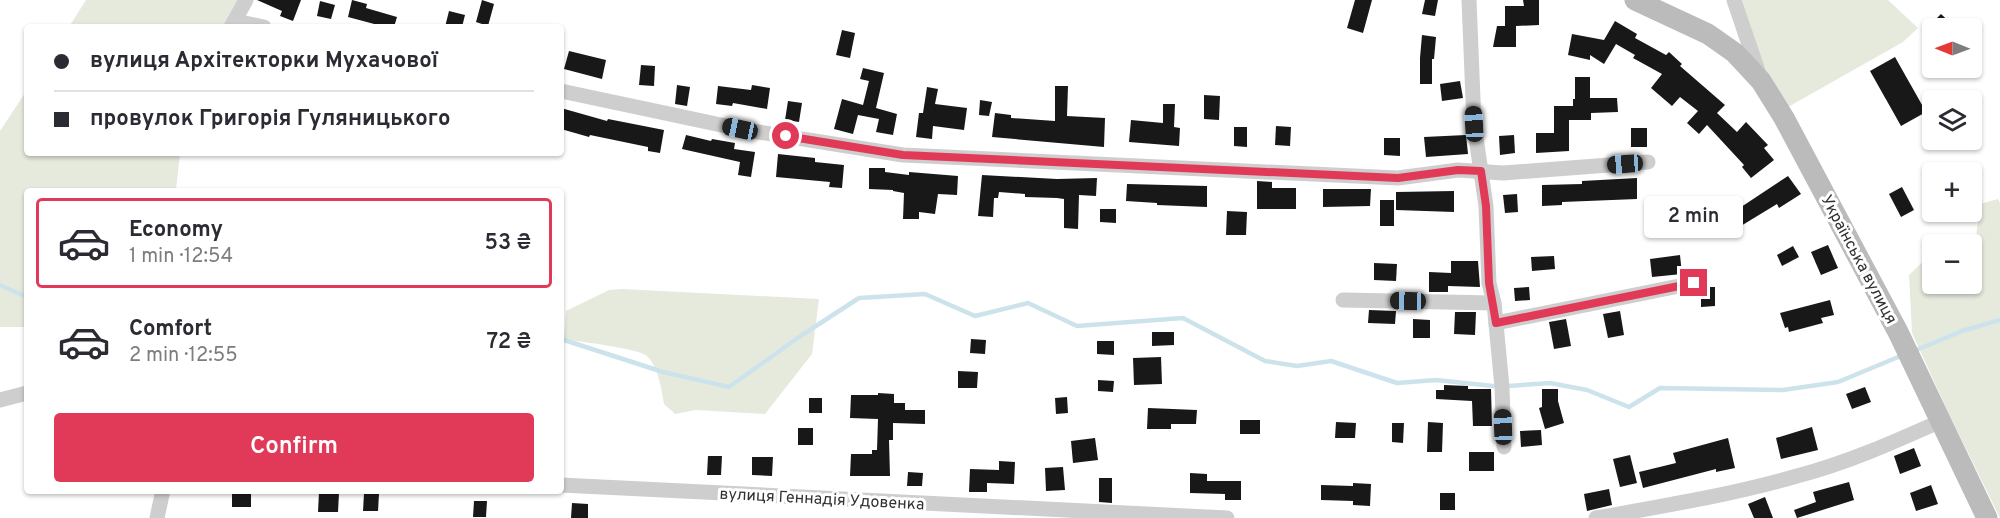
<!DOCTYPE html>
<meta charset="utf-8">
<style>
:root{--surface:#fff;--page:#f2f2f3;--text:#2b2b33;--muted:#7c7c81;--line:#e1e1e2;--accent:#e13a58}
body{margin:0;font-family:Overpass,sans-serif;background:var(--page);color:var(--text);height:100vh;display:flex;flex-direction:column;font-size:22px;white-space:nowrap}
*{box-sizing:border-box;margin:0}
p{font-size:20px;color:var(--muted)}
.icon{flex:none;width:33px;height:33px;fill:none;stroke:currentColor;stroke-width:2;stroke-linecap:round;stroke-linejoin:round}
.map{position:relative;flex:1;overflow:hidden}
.panel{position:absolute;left:24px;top:188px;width:540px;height:306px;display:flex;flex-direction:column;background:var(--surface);border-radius:6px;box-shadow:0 2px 4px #0004}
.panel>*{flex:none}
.hud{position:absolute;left:24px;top:24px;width:540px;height:132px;border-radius:6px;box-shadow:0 2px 4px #0004;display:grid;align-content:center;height:132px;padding:0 30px;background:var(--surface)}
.needle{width:39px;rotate:271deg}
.tools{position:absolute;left:1922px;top:18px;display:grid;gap:12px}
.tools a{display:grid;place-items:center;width:60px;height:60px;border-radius:6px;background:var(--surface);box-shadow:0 2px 4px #0004;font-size:30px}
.end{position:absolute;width:27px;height:27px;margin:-14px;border:8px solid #e13a58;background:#fff;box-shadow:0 0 0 3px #fff}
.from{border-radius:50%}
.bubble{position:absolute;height:42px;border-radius:6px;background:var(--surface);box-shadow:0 2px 4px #0004;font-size:20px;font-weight:600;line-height:42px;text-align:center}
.car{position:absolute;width:18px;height:36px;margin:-18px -9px;border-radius:8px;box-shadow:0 0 4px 2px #0007;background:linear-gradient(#222 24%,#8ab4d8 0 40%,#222 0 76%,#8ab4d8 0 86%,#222 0)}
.hud b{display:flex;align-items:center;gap:21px;height:57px;font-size:22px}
.hud b+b{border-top:2px solid var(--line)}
.hud i{width:15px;height:15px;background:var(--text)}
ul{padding:10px 0 0;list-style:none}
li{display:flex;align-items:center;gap:18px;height:90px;margin:0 12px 9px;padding:0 18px;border:3px solid transparent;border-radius:6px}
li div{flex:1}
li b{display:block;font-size:22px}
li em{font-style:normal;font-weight:600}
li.on{border-color:var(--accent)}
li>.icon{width:54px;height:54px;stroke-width:1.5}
.primary-button{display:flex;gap:12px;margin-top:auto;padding:12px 30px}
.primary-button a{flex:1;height:69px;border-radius:6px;background:var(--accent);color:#fff;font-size:24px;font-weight:600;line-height:69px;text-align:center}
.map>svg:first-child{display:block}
.green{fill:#e6eadd}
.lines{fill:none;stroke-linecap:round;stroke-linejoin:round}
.stream{stroke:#cde3ec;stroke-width:4.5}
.building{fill:#181818}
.street{stroke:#cecece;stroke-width:15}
.secondary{stroke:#bbb;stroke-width:21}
.route{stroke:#e13a58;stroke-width:8}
.labels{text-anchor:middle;stroke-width:6;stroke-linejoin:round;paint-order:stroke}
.street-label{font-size:16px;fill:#313131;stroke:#fff}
</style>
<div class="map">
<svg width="2000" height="518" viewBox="0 0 2000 518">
<rect width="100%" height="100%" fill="#fff"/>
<g class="green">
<path d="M86,0H239L230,27H69Z"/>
<path d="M1742,0H1888L1918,28L1903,42L1788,107L1767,77Z"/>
<path d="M27,90V153H180L176,190H27V327H0V131Z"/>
<path d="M1998,199L2000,203V518L1949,414L1912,333L1909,275L1932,253V284H1971V244H1940L1955,239L1975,245L1980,204Z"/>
<path d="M622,289L819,299L812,354L765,414L696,410L675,414L664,404C662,391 658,366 647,356C637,348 580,342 564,339L566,311L609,290Z"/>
</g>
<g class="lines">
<g class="stream">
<path d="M0,285L27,297"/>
<path d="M561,339L663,372L729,387L799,337L859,298L925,294L975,316L1028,303L1077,326L1183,318L1265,361L1297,366L1331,361L1397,383L1436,380L1493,386"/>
<path d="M1914,351L1962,331L2000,320"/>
<path d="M1508,386L1550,383L1587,390L1629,407L1660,388L1783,390L1838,382L1903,355"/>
</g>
</g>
<g class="building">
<path d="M257,0H301L293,21L280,16L282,11Z"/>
<path d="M352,0L367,4L366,8L397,17L394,27H377L378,25L348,17Z"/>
<path d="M482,0L494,4L488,26L476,22Z"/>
<path d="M1355,0H1372L1363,33L1347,28Z"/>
<path d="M1425,0H1438L1435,16L1422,14Z"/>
<path d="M1523,0H1539V25L1516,26V47H1493L1497,26H1505V6H1524Z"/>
<path d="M320,1L335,5L331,19L317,16Z"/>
<path d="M449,11L465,15L462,27H445Z"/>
<path d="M1941,14L1956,28H1927Z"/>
<path d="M1615,21L1637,34L1635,38L1666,55L1669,52L1682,64L1680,66L1725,105L1717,113L1737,132L1746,122L1768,145L1764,148L1774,160L1751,178L1742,167L1744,165L1707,125L1699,134L1687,123L1698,111L1680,97L1672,106L1651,88L1662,74L1633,58L1635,55L1616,44L1604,64L1590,55V60L1568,55L1572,34L1604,40Z"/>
<path d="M842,30L855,33L850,58L836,55Z"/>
<path d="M1422,35L1436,37L1434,59H1432V84H1420V58Z"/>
<path d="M569,51L606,60L602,79L564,69Z"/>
<path d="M1895,57L1926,112L1901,126L1870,71Z"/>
<path d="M641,65L655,66L654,86L639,85Z"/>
<path d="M863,68L884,73L876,108L897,114L893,135L876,132L879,119L858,115L853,134L834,129L842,99L863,105L869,81L860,79Z"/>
<path d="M1575,77H1590V98H1617L1618,112L1591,113V120H1569V151L1536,153V133H1554V106H1573V99H1575Z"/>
<path d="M1460,81L1463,98L1442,101L1440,84Z"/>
<path d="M677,85L690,87L687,106L675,104Z"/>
<path d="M752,85L770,88L767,109L733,103L732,106L716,104L718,86L751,90Z"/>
<path d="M1055,86H1068L1067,116L1105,118L1104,147L992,137L995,113L1011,115V118L1055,121Z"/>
<path d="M927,87L938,89L935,104L967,108L964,130L933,126L932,139L916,137L919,113H923Z"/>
<path d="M1204,95L1220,96L1219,120L1204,119Z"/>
<path d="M980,100L992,102L989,116L979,115Z"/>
<path d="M788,101L802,103L799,122L785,120Z"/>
<path d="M1163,104H1175L1174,127L1180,128L1179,146L1129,142L1131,120L1163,123Z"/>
<path d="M561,108L607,121L608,119L664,130L660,153L648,151V147L590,135L589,137L561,129Z"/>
<path d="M1276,126L1291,127L1290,146L1275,145Z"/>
<path d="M1234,127H1247V147L1234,146Z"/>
<rect x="1631" y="128" width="16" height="19"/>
<path d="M686,135L711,141L712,139L735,143L734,149L755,152L751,177L738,175L740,162L682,149Z"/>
<path d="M1466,135L1468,154L1426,157L1424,137Z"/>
<path d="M1514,135L1515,153L1500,155L1499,136Z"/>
<path d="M1384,138H1400V156L1384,155Z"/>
<path d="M778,154L815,158V162L844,165L842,188L829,187L830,182L776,177Z"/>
<path d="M869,168H885V172L909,175V172L958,176L957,195L938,194L935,214L919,212V219H903L904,193L893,191V190L869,189Z"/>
<path d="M982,175L1057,179L1097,178L1096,196L1079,195L1078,229L1064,228V199L1057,198L1025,197V194L999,192L998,198H994L993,217L978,216Z"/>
<path d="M1788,176L1801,194L1779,208L1777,204L1731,232L1723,219Z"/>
<path d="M1637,178V199L1562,202V205L1542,206V185L1582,184V181Z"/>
<path d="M1257,181L1272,182V188H1296V209H1257Z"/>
<path d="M1127,184L1207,186V207L1157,205V203L1126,201Z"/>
<path d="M1902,187L1914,210L1901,217L1889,194Z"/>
<path d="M1323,189H1371L1370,206L1323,207Z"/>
<path d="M1454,191V212L1396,210V192Z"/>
<path d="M1517,194L1518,212L1505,213L1503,195Z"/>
<rect x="1380" y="200" width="14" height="26"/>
<path d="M1100,209H1116V223L1100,222Z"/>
<path d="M1227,211L1247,212L1246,235H1226Z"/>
<path d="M1828,245L1838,268L1821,275L1811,252Z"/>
<path d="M1793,246L1799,257L1782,266L1777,255Z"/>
<path d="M1680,255L1682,274L1652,277L1650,259Z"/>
<path d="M1554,256L1555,269L1532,271L1531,257Z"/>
<path d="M1451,261H1478L1480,287L1448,286V292H1429V272L1451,273Z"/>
<path d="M1374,263L1397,264L1396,281L1374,280Z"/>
<path d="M1529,287L1530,300L1515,301L1514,288Z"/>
<path d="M1703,287H1715V306L1701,307V290Z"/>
<path d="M1830,300L1834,315L1821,318L1823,323L1789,332L1788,327L1785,328L1780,313Z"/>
<path d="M1369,310L1396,311L1395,324L1368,323Z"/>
<path d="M1620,311L1624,335L1608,338L1603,314Z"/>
<path d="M1455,312H1476L1475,335L1454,334Z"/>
<path d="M1413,319L1430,320V338H1413Z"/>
<path d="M1566,319L1571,346L1554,349L1549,322Z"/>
<path d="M1152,332H1174V345L1152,346Z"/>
<path d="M971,339L986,340L985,354L970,353Z"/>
<path d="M1097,341H1114V355L1097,354Z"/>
<path d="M1161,357L1162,384L1134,385L1133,358Z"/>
<path d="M958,371L978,372L977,388H958Z"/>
<path d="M1098,380L1114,381L1113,392L1098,391Z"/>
<path d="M1444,385L1468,386V389H1491L1492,426H1473L1472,401L1436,399V390H1444Z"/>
<path d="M1865,387L1871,402L1852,409L1846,394Z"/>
<path d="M1542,389H1558V401L1564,423L1545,429L1539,408L1542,407Z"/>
<path d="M878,393L894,394V403H905V410H925V424L893,423V440H889L890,476H850L851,454H872V450H877L878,419L850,418L851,395H878Z"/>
<path d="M1067,397L1068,413L1056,414L1055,398Z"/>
<rect x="809" y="398" width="13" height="15"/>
<path d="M1148,408L1197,410L1196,424H1171V429H1147Z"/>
<rect x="1240" y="420" width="20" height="14"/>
<path d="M1336,422L1356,423L1355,438H1335Z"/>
<path d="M1428,422L1443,423L1442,452H1427Z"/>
<path d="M1392,423H1404L1403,443L1392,442Z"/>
<path d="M1812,427L1818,450L1781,459L1776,438Z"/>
<rect x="798" y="428" width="15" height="17"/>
<path d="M1541,430L1542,445L1521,447L1520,431Z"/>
<path d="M1095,438L1098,460L1073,463L1071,441Z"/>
<path d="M1728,438L1735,468L1716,472V469L1643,488L1639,472L1676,463L1673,453Z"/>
<path d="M1914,448L1921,466L1900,474L1894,456Z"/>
<rect x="1469" y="452" width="25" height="19"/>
<path d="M1630,455L1637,483L1620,487L1613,459Z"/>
<path d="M708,456H722L721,475H707Z"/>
<path d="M752,457H773L772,476L752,475Z"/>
<path d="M999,461L1015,462L1014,484L987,483V492H969L970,469L999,470Z"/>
<path d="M1063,467L1065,490L1046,491L1045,468Z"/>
<path d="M908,472L923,473L922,486H907Z"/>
<path d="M1190,473L1207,474V481H1241V500H1225V494L1190,493Z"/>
<path d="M1099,478H1112V503L1099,502Z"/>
<path d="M1849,482L1854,500L1797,518L1794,510L1816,502L1813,492Z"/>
<path d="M1353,483L1371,484L1370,506L1353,505V501L1321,500V485L1353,486Z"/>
<path d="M1931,485L1938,504L1916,511L1910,493Z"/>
<path d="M1609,489L1612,505L1587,511L1584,494Z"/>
<rect x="232" y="490" width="19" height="17"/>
<path d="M319,492L339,493L338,512H318Z"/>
<rect x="1440" y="493" width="15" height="17"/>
<path d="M364,494H379L378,511H363Z"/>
<path d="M1765,497L1773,518H1754L1748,504Z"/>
<path d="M474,501H487L486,517H473Z"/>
<path d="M572,503L588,504V518H571Z"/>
</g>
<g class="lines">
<g class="street">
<path d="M1469,0L1474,124L1486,206L1489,283L1494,303L1502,387L1504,447"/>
<path d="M1734,0L1760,77"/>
<path d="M235,21L264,27"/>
<path d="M231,27L246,0"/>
<path d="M561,91L740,129L903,155L1398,178L1458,170L1503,173L1648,162"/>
<path d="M1343,300L1494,303"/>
<path d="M1496,323L1694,283"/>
<path d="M0,400L27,393"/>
<path d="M561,485L1227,518"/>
<path d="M157,518L163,490"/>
<path d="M1596,518C1663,506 1731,495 1797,476C1847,463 1894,442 1941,421"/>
</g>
<path class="secondary" d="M1635,0L1708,34L1735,53L1761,81L1784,118L1898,332L1987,518"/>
</g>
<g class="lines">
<path class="route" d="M786,136L903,155L1398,178L1458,170L1481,171L1486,206L1489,283L1496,323L1694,283"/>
</g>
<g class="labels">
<g class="street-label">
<text transform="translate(1860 259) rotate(62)" y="6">Українська вулиця</text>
<text transform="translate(822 498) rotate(3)" y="6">вулиця Геннадія Удовенка</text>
</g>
</g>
</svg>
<div class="tools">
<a><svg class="needle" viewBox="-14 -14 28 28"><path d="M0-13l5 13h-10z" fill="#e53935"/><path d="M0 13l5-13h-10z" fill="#7c7c81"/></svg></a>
<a><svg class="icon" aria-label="layers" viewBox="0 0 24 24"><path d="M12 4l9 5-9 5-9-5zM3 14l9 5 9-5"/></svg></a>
<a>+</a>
<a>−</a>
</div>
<i class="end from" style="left:786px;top:136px"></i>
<i class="end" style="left:1694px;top:283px"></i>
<div class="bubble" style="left:1644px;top:196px;width:99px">2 min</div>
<i class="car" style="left:1474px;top:124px;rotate:357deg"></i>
<i class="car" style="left:740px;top:129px;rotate:282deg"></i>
<i class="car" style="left:1625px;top:164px;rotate:266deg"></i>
<i class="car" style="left:1408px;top:301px;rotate:271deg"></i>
<i class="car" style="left:1503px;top:427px;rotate:358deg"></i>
<div class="hud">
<b><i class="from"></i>вулиця Архітекторки Мухачової</b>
<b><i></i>провулок Григорія Гуляницького</b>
</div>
<section class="panel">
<ul>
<li class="on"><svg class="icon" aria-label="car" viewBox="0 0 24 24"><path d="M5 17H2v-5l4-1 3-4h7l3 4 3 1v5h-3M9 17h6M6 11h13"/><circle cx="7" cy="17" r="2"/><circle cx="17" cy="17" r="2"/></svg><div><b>Economy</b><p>1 min · 12:54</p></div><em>53 ₴</em></li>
<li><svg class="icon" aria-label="car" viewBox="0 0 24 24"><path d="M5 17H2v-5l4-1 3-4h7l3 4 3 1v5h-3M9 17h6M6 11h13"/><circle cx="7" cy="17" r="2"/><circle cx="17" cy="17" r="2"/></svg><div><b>Comfort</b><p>2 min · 12:55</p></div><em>72 ₴</em></li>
</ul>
<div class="primary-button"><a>Confirm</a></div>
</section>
</div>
